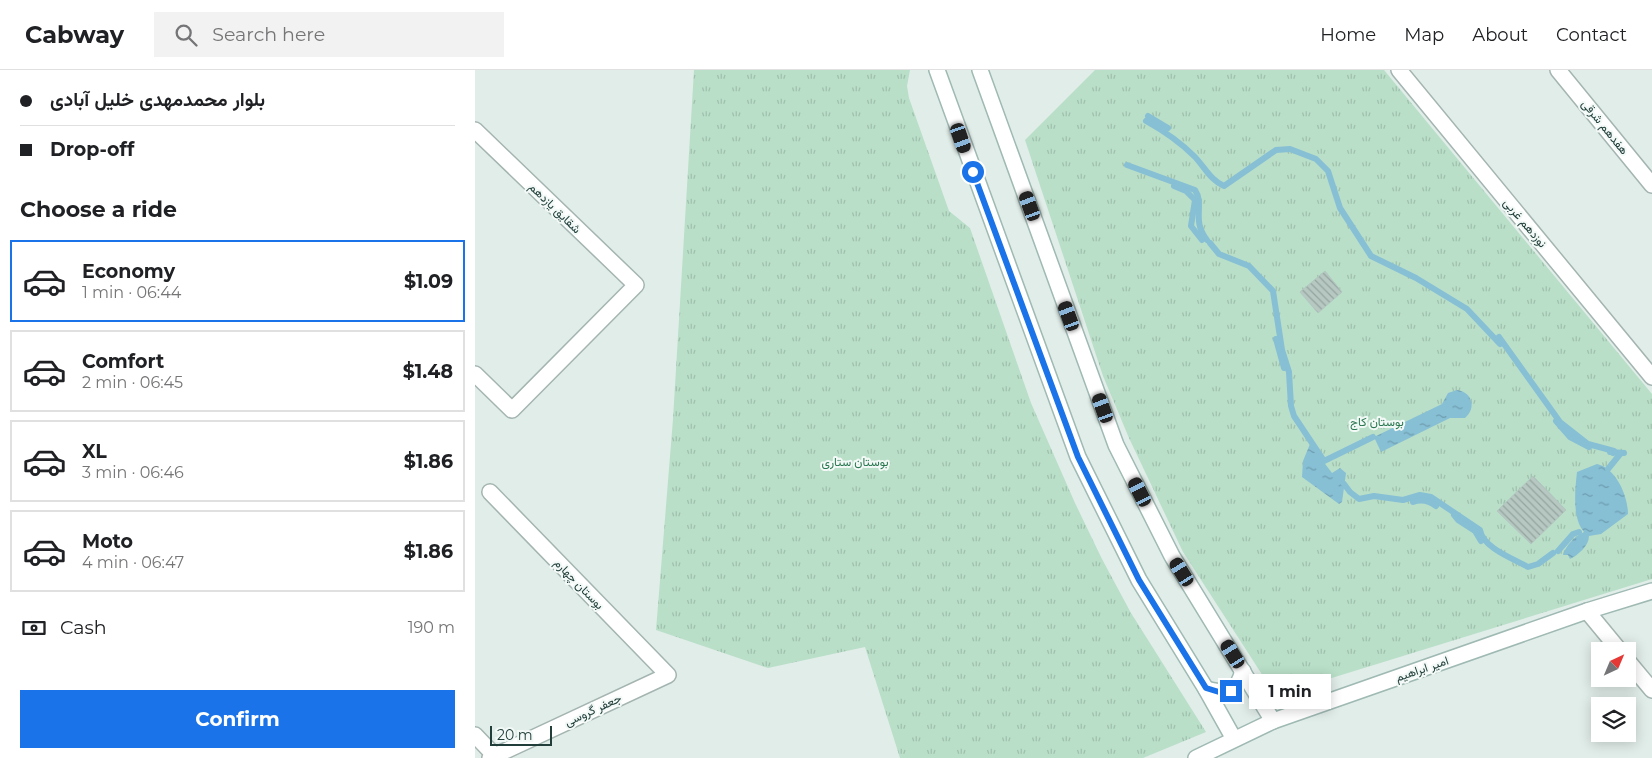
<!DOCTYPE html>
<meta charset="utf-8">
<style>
:root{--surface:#fff;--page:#f2f2f2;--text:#202124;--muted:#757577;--line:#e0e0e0;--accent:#1a73e8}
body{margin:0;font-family:Montserrat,Vazirmatn,sans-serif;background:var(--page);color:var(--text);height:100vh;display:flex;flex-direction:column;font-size:19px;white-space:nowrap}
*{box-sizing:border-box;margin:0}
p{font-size:16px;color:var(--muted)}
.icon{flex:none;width:28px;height:28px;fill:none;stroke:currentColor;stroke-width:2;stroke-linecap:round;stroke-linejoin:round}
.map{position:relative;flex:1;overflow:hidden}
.sheet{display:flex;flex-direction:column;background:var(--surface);width:475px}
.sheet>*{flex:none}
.banner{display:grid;align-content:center;height:110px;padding:0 20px;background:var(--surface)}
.needle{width:32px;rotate:44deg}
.tools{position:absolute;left:1116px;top:572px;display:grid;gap:10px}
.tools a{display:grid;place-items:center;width:45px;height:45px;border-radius:0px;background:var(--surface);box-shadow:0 2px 12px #0003;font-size:25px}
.scale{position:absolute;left:15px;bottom:12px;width:62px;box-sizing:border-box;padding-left:5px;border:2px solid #213e3a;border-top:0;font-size:14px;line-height:18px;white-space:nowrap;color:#213e3a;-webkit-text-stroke:4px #f2f9f6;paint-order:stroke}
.end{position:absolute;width:22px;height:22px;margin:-11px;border:6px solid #1a73e8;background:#fff;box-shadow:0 0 0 2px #fff}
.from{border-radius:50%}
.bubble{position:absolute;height:35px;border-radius:0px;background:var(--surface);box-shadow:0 2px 12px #0003;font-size:16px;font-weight:700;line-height:35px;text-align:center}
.car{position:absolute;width:15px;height:30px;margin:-15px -8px;border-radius:6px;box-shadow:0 0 4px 1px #0007;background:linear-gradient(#222 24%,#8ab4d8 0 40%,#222 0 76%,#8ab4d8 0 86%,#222 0)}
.banner b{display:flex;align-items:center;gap:18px;height:48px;font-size:19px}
.banner b+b{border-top:1px solid var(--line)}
.banner i{width:12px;height:12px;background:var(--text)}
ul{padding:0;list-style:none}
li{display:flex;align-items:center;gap:15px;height:82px;margin:0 10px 8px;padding:0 10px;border:2px solid var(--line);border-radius:0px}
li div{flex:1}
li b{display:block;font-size:19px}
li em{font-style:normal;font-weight:700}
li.active{border-color:var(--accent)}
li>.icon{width:45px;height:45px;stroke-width:1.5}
h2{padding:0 20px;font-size:22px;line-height:60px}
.pay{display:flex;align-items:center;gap:12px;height:55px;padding:0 20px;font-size:19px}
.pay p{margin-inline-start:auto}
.primary-button{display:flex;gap:10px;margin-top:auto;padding:10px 20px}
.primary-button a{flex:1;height:58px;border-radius:0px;background:var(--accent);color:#fff;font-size:20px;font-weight:700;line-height:58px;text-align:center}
header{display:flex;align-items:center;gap:30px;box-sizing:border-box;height:70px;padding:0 25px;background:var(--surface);border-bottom:1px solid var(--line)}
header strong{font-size:24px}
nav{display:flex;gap:28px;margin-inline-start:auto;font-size:18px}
.search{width:350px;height:45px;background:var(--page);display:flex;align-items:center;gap:12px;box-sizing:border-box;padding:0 18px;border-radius:0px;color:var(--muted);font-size:19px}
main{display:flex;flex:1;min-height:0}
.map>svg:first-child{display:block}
.park{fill:url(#park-tufts)}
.water{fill:url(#water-ripples)}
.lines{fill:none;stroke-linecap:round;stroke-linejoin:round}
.stream{stroke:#87bfd5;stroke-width:6}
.building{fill:url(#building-back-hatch);stroke:#b3c7c1}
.minor-casing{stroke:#a4b5b1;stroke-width:18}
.secondary-casing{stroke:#9fb9b3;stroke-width:18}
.minor{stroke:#fff;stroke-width:15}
.secondary{stroke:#fff;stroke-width:15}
.route{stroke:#1a73e8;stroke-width:6}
.labels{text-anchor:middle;stroke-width:4;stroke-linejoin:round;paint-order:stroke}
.street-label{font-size:12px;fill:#213e3a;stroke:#f2f9f6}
.park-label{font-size:12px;fill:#297750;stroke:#f2f9f6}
</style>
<header>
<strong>Cabway</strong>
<div class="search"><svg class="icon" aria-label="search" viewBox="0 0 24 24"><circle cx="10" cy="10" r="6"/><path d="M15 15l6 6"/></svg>Search here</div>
<nav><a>Home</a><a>Map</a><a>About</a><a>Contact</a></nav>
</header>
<main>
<section class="sheet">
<div class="banner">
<b><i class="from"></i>بلوار محمدمهدی خلیل آبادی</b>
<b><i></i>Drop-off</b>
</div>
<h2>Choose a ride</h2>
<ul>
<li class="active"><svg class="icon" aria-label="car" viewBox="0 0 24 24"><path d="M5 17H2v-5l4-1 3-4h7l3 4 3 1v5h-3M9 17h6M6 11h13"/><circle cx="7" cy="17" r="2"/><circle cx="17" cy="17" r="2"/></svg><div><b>Economy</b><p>1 min · 06:44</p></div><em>$1.09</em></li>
<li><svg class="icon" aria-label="car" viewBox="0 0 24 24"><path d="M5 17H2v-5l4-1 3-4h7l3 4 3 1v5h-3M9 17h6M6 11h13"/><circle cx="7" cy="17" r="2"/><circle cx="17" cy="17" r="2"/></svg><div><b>Comfort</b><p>2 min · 06:45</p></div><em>$1.48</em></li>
<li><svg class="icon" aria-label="car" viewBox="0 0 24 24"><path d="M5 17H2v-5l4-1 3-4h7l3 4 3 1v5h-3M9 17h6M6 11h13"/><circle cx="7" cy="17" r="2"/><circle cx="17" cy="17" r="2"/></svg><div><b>XL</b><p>3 min · 06:46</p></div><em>$1.86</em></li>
<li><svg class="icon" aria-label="car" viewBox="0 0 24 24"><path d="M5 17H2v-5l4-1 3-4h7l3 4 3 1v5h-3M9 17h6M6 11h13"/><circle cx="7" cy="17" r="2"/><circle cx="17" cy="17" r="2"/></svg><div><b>Moto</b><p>4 min · 06:47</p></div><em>$1.86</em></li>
</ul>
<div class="pay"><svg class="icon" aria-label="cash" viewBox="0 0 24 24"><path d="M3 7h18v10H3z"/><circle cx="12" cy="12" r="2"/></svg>Cash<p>190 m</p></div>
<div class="primary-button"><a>Confirm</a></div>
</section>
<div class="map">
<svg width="1177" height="688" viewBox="0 0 1177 688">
<defs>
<pattern id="park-tufts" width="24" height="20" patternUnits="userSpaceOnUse" patternTransform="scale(1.25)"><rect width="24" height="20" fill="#b9dfc8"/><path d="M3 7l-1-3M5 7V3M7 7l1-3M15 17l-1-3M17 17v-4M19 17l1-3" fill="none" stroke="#9fc0ad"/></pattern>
<pattern id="water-ripples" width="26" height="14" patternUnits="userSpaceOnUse" patternTransform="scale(1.25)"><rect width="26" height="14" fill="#87bfd5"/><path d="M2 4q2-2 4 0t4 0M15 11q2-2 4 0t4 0" fill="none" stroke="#6e9dae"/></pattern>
<pattern id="building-back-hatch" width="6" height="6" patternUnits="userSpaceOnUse" patternTransform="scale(1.25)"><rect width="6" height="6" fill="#b7c8c2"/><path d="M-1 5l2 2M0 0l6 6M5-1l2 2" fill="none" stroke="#94a49f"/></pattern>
</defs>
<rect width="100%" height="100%" fill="#e1ede9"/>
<g class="park">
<path d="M219,0H435L432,16L434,28L474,141L495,158L556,333L600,433L627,489L656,543L731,662L668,688H425L390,577L293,598L181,560L198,349Z"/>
<path d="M620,0H909L1177,324V509L834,615L814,614L788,606L708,482L654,368L628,306L550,70Z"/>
</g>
<g class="water">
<path d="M982,320C997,322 1002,338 990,348H975L906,382L899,367L967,334L973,323Z"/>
<path d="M835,374L857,403L865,398L871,403L867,432L864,434L827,407L828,391Z"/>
<path d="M1122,394C1141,398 1153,426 1153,444L1126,464L1114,466C1114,476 1103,485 1095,489L1093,485H1088C1091,475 1099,467 1109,462C1097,448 1100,420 1102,402Z"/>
</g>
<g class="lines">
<g class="stream">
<path d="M673,46L693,58"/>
<path d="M671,51C689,61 704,71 719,86C729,96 736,111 749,116L801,80L815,79L841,89L853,101L865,138L896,186L941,208L992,239L1025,274"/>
<path d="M652,95L720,120C730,135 716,150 732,170"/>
<path d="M699,116L711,121L720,130L716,156L727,170"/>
<path d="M735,173L744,184L774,196L798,221L807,280L814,302L816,336L819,346L849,391L898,367"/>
<path d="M1024,267L1085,352L1113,374L1139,381L1138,383"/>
<path d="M801,269L809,298"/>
<path d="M1081,351L1095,367L1114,377"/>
<path d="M1135,382L1149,383"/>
<path d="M1133,399L1146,383"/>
<path d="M869,414L875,422L884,429L899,426L928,430L945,425L956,427L1005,460C1008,478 1039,489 1053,497L1063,494L1078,483"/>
<path d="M938,432C946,429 953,430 961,436"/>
<path d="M979,445L983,450L1000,461L1006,471"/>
<path d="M1083,481L1098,464L1104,462"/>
</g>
</g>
<g class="building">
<path d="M850,201L867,222L843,243L825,222Z"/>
<path d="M1058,406L1091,440L1056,474L1022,441Z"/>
</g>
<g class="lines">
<defs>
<g id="minor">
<path d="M924,0L1177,307"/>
<path d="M1083,0L1177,115"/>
<path d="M0,60L161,215L37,340L0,304"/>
<path d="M1112,541L1145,581"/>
<path d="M1152,590L1177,620"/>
<path d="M0,665L20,686"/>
<path d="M15,688L193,605L15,422"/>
</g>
<g id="secondary">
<path d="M462,0L603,387L664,510L731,619L759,669"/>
<path d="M505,0L641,375L697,486L798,651"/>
<path d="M731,619C753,625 761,624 768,601"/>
<path d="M721,688L798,651L1112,541L1177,521"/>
</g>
</defs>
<use href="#minor" class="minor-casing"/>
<use href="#secondary" class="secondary-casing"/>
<use href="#minor" class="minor"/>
<use href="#secondary" class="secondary"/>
</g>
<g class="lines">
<path class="route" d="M498,102L603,387L664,510L731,618L744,622L756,621"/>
</g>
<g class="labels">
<g class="street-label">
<text transform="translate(1130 57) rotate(51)" y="4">هفدهم شرقی</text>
<text transform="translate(80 138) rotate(44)" y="4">شقایق یازدهم</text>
<text transform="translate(1050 153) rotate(50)" y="4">نوزدهم غربی</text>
<text transform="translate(104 514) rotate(46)" y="4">بوستان چهارم</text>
<text transform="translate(947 599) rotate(-19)" y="4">امیر ابراهیم</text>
<text transform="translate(118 640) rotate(-25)" y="4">جعفر گروسی</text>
</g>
<g class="park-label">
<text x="902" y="356">بوستان کاج</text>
<text x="380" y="396">بوستان ستاری</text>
</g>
</g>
</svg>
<div class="tools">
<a><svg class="needle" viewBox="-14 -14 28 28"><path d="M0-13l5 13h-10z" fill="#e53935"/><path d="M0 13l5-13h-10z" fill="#757577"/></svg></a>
<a><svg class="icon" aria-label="layers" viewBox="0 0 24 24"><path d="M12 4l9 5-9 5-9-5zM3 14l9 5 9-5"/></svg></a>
</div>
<div class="scale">20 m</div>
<i class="end from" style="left:498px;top:102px"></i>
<i class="end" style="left:756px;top:621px"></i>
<div class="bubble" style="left:774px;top:604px;width:82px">1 min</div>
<i class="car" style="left:486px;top:68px;rotate:161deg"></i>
<i class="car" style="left:555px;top:136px;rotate:340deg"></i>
<i class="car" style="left:594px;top:246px;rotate:340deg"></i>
<i class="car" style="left:628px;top:338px;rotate:340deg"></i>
<i class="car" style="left:665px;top:422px;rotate:333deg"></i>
<i class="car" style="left:707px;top:502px;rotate:328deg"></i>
<i class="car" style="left:758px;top:584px;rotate:328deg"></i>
</div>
</main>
